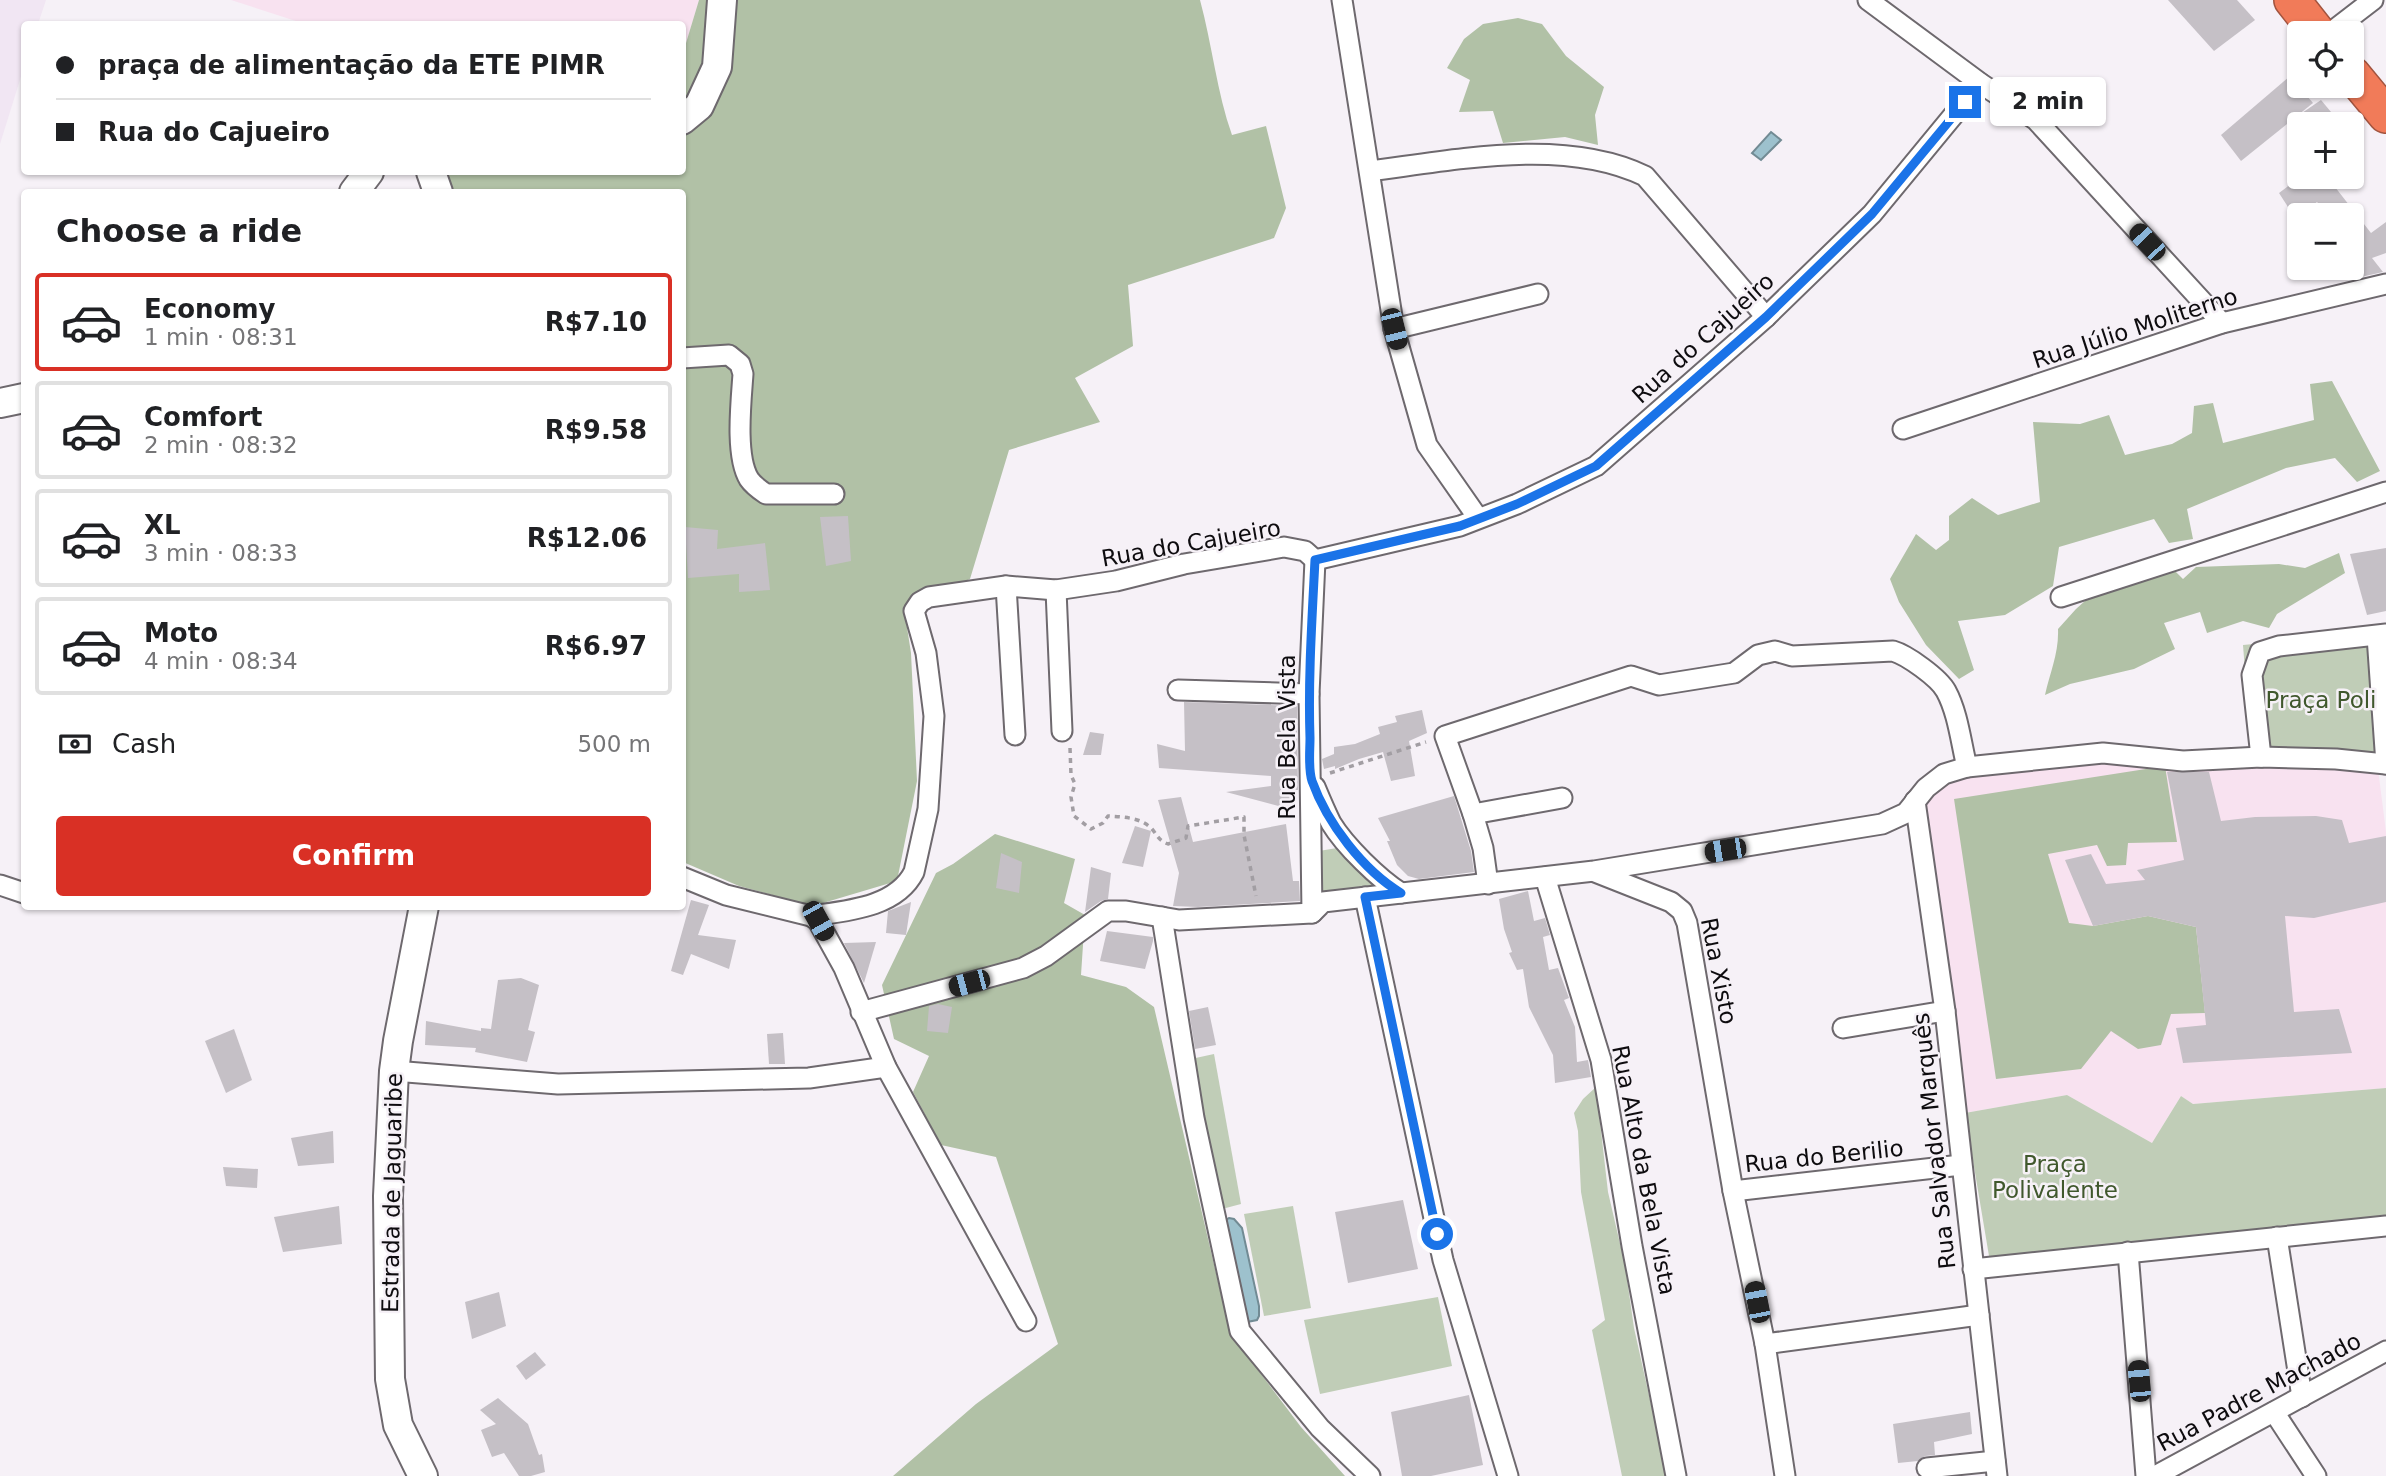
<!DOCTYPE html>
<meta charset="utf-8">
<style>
:root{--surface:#fff;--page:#f2f2f2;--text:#202124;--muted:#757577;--line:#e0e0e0;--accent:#d93025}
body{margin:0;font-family:"DejaVu Sans",sans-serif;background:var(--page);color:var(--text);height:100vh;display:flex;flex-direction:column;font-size:26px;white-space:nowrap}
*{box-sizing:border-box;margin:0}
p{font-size:23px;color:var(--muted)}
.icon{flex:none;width:38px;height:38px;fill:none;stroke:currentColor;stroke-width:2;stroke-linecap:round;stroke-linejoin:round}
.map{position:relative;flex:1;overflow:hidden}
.sheet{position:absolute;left:21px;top:189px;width:665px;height:721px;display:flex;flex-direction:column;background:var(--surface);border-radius:7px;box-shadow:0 2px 5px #0004}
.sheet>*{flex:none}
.top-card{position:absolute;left:21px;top:21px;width:665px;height:154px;border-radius:7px;box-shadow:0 2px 5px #0004;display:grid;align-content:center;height:154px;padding:0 35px;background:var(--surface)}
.fabs{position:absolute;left:2287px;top:21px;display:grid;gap:14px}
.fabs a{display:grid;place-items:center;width:77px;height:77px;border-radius:7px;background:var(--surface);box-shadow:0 2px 5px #0004;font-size:35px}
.end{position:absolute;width:32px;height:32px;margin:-16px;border:9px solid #1a73e8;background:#fff;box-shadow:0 0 0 4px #fff}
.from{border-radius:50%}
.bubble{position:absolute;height:49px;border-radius:7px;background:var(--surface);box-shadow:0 2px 5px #0004;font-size:23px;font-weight:700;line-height:49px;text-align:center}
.car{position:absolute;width:21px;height:42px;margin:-21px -10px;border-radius:9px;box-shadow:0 0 5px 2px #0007;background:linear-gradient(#222 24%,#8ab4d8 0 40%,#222 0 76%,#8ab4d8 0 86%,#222 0)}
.top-card b{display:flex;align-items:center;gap:24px;height:66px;font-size:26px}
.top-card b+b{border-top:2px solid var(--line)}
.top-card i{width:18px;height:18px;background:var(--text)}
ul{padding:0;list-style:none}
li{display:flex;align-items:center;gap:21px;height:98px;margin:0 14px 10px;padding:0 21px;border:4px solid var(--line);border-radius:7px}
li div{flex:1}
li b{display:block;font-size:26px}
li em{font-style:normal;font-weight:700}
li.on{border-color:var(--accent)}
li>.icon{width:63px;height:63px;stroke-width:1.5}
h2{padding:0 35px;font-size:32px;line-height:84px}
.pay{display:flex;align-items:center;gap:18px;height:77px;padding:0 35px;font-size:26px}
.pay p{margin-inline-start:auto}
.button{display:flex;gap:14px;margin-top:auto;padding:14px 35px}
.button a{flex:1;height:80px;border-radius:7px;background:var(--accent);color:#fff;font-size:28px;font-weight:700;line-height:80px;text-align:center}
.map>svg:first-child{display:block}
.built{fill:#f1e6f3}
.education{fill:#f8e2f0}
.green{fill:#c0cdb7}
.forest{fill:#b1c1a6}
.water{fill:#9dc1cd;stroke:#728b94;stroke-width:2}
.building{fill:#c5c0c6}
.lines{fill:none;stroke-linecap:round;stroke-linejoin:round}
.street-casing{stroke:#6e696e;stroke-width:23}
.secondary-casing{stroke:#6e696e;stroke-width:32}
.highway-casing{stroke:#a2543f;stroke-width:38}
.path{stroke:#a29ea3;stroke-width:3.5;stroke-dasharray:5 5;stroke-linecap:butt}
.street{stroke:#fff;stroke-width:19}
.secondary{stroke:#fff;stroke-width:28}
.highway{stroke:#f17b59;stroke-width:35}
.route{stroke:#1a73e8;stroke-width:9}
.labels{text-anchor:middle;stroke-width:5;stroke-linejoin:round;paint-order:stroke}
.street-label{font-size:23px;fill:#0e0c0f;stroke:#f6f1f7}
.park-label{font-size:23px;fill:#40582d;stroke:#f6f1f7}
</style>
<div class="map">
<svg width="2386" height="1476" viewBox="0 0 2386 1476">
<rect width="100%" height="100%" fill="#f6f1f7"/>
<path class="built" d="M0,0H46L38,24H24V67L0,144Z"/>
<g class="education">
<path d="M231,0H699L683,53L682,24H305Z"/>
<path d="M2377,761L2386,832V1088L2193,1104L2181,1096L2152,1143L2067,1095L1965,1113L1924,801L1947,780L2073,762L2207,767Z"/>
</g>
<g class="green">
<path d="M2384,632L2386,761L2252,762L2243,645Z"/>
<path d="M1337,848L1375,888L1317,897L1319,851Z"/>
<path d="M1214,1054L1241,1204L1222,1209L1191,1059Z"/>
<path d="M1596,1087L1608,1192L1625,1265L1634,1328L1667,1476H1622L1592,1330L1605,1320L1581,1192L1578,1131L1574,1113L1583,1099Z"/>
<path d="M2386,1088V1222L1990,1262L1965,1113L2067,1095L2152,1143L2181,1096L2193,1104Z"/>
<path d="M1293,1206L1311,1308L1264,1316L1244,1214Z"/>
<path d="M1438,1297L1452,1366L1320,1394L1304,1320Z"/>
</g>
<g class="forest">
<path d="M699,0H1200C1212,44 1217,93 1232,135L1266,126L1286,208L1274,238L1128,285L1133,346L1075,378L1100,422L1009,450L970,579L904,608L911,653L917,781L897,881L813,906L739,886L683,862L682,192H436L429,172H682L683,53Z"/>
<path d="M1518,18L1542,24L1566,56L1604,87L1595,115L1598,145L1565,137L1503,143L1493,111L1459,112L1470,80L1447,68L1464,39L1483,24Z"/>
<path d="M2332,381L2380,471L2357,482L2335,458L2286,468L2187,509L2193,539L2169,543L2154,519L2059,547L2053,586L2005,615L1958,621L1974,670L1959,679L1926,645L1899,602L1890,579L1916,534L1936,550L1949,540V516L1972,498L1998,515L2040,502L2033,422L2080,424L2109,415L2125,455L2172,444L2192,433L2194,406L2213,403L2223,443L2314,420L2310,384Z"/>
<path d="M2339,553L2345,573L2277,614L2269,628L2243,621L2207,633L2200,612L2164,623L2175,649L2134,669L2070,684L2045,695C2050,672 2059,653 2058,629L2076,609L2095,592L2171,567L2183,579L2196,567L2279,564L2305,568Z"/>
<path d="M2165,766L2177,842L2128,843L2126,865L2107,866L2097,845L2048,854L2069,923L2093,926L2148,916L2196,927L2205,1013L2171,1014L2161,1045L2138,1049L2111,1031L2081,1069L1996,1079L1954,799Z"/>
<path d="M995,834L1075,859L1064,903L1085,915L1081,975L1126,987L1154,1007L1230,1333L1301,1427L1345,1476H893L976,1404L1058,1344L996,1157L941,1145L913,1092L929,1056L894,1039L882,985L936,873L953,864Z"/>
</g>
<g class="water">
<path d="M1771,132L1781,140L1761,160L1752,153Z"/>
<path d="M1229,1218L1234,1219L1242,1228L1259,1306V1316L1257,1320L1247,1322L1226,1220Z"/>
</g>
<g class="building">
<path d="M2168,0H2237L2255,20L2214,51Z"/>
<path d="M2290,76L2313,103L2241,161L2221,135Z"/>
<path d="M2321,100L2341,124H2311L2302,113Z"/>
<path d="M2300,177H2349L2335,187L2371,233L2386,222V253L2372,258L2383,272L2352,279V215H2329L2317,202L2295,218L2279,193Z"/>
<path d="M848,516L851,561L826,566L820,517Z"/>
<path d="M685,527L718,530L717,549L765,543L770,590L739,592V574L688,578Z"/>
<path d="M2386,548V611L2367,615L2350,554Z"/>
<path d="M1184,702L1297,706L1298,790H1289L1290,809L1226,792L1271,786V776L1159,768L1157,744L1185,751Z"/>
<path d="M1422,710L1427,733L1409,741L1415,776L1391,781L1383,752L1359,759L1335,769V766L1324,769L1322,759L1334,754V747L1355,744L1380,734L1378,727L1397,722L1395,716Z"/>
<path d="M1090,732L1104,734L1101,755H1083Z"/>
<path d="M2167,772H2209L2221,821L2255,817L2316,816L2342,820L2349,843L2386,836V902L2314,918L2285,916L2294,1012L2339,1009L2352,1053L2183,1063L2176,1028L2206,1025L2196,927L2148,916L2093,926L2065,860L2091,854L2106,884L2145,880L2137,870L2184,860Z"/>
<path d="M1454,796L1471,851L1474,872L1419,879L1408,876L1397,865L1387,841H1390L1378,818Z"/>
<path d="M1181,797L1193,842L1286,824L1293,881H1299L1300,901L1198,907L1173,906L1179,873L1158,800Z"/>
<path d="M1135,826L1151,831L1143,867L1122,863Z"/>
<path d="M1001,853L1022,862L1019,893L996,888Z"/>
<path d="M1091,867L1111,873L1108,899L1101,901L1085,912Z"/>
<path d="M1528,891L1534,921L1545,918L1550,935L1543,937L1549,970L1558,968L1569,998L1564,1000L1575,1027L1577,1062L1588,1060L1591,1077L1555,1083L1553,1055L1529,1007L1523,969L1517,970L1509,953L1512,952L1504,929L1499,899Z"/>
<path d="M691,900L709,905L698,935L736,940L729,969L691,954L683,975L671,971Z"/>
<path d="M911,902L906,935L886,933L888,911Z"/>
<path d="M1107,931L1153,937V941L1145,969L1100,961Z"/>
<path d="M876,942L864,983L844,943Z"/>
<path d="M521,978L539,985L528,1030L535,1032L527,1062L475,1052L476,1048L425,1045L426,1021L481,1031V1028L491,1029L498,980Z"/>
<path d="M938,1004L952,1007L948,1033L927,1031L929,1006Z"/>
<path d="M1208,1007L1216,1045L1195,1049L1189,1011Z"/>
<path d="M234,1029L252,1080L226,1093L205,1041Z"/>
<path d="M783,1033L785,1064H769L767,1034Z"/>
<path d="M333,1131L334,1163L298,1166L291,1138Z"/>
<path d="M223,1167L258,1169L257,1188L226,1186Z"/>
<path d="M1403,1200L1418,1269L1348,1283L1335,1212Z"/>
<path d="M339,1206L342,1244L283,1252L274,1217Z"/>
<path d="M499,1292L506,1326L472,1339L465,1302Z"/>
<path d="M535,1352L546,1365L526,1380L516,1366Z"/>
<path d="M1469,1395L1483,1465L1431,1476H1402L1391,1412Z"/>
<path d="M498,1398L528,1424L539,1455L542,1454L545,1472L531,1476H519L504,1453L492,1457L481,1430L496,1424L480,1410Z"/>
<path d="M1970,1412L1972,1434L1934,1442L1935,1455L1925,1456L1918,1461L1898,1463L1893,1424Z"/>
</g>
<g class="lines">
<defs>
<g id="street">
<path d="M1342,0L1394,329L1427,445L1478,518"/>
<path d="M1868,0L1980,83L2036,120L2222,323"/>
<path d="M2330,33L2373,0"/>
<path d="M1370,171C1455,160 1565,137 1645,176L1766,317"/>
<path d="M1394,329L1538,294"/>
<path d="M682,358L729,355L740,364L743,374C741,402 735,456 749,479C753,485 760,490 766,494H834"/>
<path d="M1903,429L2222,323L2386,284"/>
<path d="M1315,560L1460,526L1517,504L1596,466L1766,317L1872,214L1980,83"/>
<path d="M1006,586L1015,735"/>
<path d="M1056,590L1062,731"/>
<path d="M2061,597L2386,492"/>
<path d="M2377,636L2386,764"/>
<path d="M1178,690L1309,694"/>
<path d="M2261,757L2252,675L2260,652L2279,646L2386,634"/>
<path d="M1315,787C1320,799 1325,811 1331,823C1345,846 1379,879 1401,893"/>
<path d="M1915,801L1945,1011L1997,1476"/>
<path d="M1473,814L1445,736L1631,676L1659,685L1734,673L1758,655L1775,651L1792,656L1893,651C1907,655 1939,678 1946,691C1958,713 1961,743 1967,767"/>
<path d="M1595,872L1671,902L1682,911L1687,923L1733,1191L1765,1344L1785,1476"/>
<path d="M682,877L726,895L811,916L818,921L844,968L886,1067L1026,1321"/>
<path d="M1545,877L1601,1060L1632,1246L1676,1476"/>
<path d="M1488,884L1483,848L1473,814L1562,798"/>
<path d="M0,885L24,893"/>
<path d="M1365,897L1443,1260L1508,1476"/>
<path d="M1312,913L1309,694L1315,560"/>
<path d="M811,916C845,911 896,908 914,872L928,809L934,716L926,653L914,611L920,602L929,597L1006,586L1056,590L1116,581L1184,564L1284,547L1305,551L1315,560"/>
<path d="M1162,917L1194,1118L1240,1331L1320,1428L1370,1476"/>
<path d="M861,1012L1023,968L1046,956L1108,911H1126L1179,920L1312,913L1323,902L1594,871L1882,824L1906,813L1926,788L1944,774L1967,767L2103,753L2183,761L2261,757L2336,759L2386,764"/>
<path d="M1843,1028L1945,1011"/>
<path d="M394,1071L558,1084L809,1078L886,1067"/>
<path d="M1733,1191L1961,1165"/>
<path d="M2277,1237L2302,1397"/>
<path d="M2128,1252L2146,1476"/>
<path d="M1973,1269L2386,1226"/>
<path d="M1765,1344L1979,1315"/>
<path d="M2274,1412L2316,1476"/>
<path d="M1927,1468L1995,1461"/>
<path d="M2155,1476L2386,1351"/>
</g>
<g id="secondary">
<path d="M682,120L699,106L717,67L722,0"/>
<path d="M431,172L438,192"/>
<path d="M354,192L369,172"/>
<path d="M0,403L24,398"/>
<path d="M423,1476L398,1425L390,1379L388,1196L394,1071L398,1041L424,906"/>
</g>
<g id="highway">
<path d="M2292,0L2318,33"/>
<path d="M2352,74L2386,115"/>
</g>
</defs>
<use href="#street" class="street-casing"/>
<use href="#secondary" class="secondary-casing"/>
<use href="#highway" class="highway-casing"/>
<g class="path">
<path d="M1070,748L1071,775L1075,784L1071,797L1074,816L1091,829L1103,823L1108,816C1122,817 1141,817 1152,829C1158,836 1158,840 1168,844L1186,838L1188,826L1244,817V835L1256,896"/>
<path d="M1330,773L1426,742"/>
</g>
<use href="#street" class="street"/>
<use href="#secondary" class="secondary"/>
<use href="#highway" class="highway"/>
</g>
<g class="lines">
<path class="route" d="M1437,1234L1365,897L1401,893C1363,870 1327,823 1312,781C1308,769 1310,751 1310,738C1308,679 1312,619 1315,560L1460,526L1517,504L1596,466L1766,317L1872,214L1965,102"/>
</g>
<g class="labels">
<g class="street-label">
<text transform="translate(2135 328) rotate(-18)" y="8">Rua Júlio Moliterno</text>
<text transform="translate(1703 338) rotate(-42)" y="8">Rua do Cajueiro</text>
<text transform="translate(1191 543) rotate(-10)" y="8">Rua do Cajueiro</text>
<text transform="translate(1287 737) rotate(-90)" y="8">Rua Bela Vista</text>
<text transform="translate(1719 971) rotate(79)" y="8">Rua Xisto</text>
<text transform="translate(1934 1141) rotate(-96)" y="8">Rua Salvador Marquês</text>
<text transform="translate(1824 1156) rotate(-6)" y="8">Rua do Berilio</text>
<text transform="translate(1644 1170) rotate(79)" y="8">Rua Alto da Bela Vista</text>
<text transform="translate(392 1193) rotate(-89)" y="8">Estrada de Jaguaribe</text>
<text transform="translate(2259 1392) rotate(-28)" y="8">Rua Padre Machado</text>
</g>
<g class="park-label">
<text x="2321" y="708">Praça Poli</text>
<text x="2055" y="1172">Praça<tspan x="2055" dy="26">Polivalente</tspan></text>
</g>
</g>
</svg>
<div class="fabs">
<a><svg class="icon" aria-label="locate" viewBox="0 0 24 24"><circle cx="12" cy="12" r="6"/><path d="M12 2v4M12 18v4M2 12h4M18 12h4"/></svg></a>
<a>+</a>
<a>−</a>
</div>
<i class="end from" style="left:1437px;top:1234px"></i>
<i class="end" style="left:1965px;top:102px"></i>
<div class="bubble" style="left:1990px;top:77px;width:116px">2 min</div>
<i class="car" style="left:2147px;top:242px;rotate:317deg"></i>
<i class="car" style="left:1394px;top:329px;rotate:166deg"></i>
<i class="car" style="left:1725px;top:850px;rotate:261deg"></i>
<i class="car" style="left:818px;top:921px;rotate:151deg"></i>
<i class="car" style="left:969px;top:983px;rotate:255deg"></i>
<i class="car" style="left:1757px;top:1302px;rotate:349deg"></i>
<i class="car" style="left:2139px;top:1381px;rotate:355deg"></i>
<div class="top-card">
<b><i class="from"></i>praça de alimentação da ETE PIMR</b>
<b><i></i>Rua do Cajueiro</b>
</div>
<section class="sheet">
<h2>Choose a ride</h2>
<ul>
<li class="on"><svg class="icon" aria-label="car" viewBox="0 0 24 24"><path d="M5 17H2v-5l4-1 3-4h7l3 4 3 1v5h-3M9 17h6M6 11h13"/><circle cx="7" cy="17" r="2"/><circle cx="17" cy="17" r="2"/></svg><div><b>Economy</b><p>1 min · 08:31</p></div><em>R$7.10</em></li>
<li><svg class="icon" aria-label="car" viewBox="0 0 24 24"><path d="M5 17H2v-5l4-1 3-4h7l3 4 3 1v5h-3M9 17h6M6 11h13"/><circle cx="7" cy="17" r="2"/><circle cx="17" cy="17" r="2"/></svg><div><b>Comfort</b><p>2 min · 08:32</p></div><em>R$9.58</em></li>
<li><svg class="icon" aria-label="car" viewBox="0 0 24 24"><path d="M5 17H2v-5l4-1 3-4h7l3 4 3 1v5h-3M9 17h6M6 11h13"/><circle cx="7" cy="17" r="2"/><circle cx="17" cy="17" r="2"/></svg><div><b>XL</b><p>3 min · 08:33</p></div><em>R$12.06</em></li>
<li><svg class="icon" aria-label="car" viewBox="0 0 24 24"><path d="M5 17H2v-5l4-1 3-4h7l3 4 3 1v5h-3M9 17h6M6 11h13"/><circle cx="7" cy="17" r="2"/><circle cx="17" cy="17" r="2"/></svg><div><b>Moto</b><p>4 min · 08:34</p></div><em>R$6.97</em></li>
</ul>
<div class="pay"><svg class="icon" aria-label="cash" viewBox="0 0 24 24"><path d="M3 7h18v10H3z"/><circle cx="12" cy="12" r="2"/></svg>Cash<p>500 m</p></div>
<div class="button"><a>Confirm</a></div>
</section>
</div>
